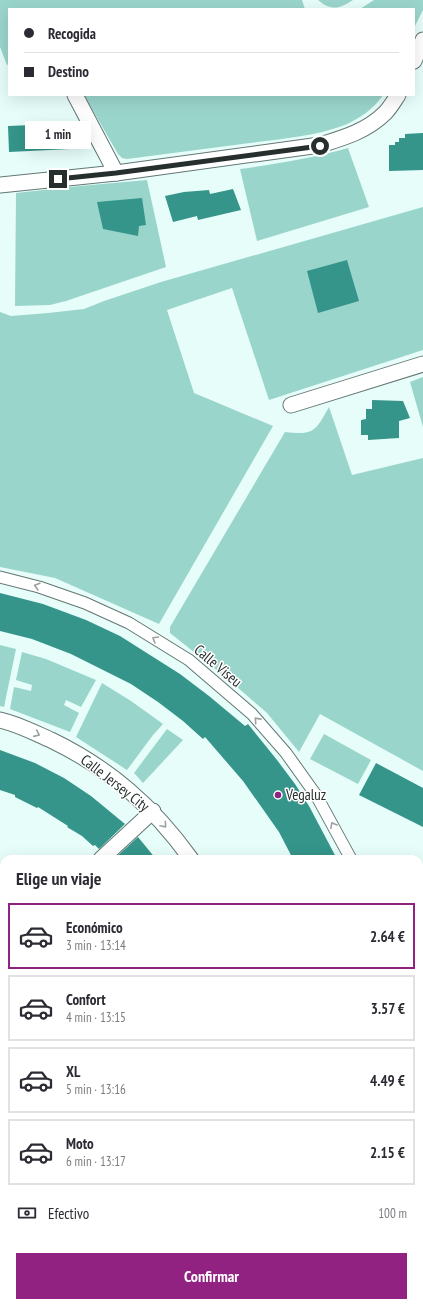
<!DOCTYPE html>
<html lang="es">
<meta charset="utf-8">
<style>
:root{--surface:#fff;--page:#f7f7f7;--text:#2b2b33;--muted:#7c7c81;--line:#e1e1e2;--accent:#922282}
body{margin:0;font-family:"PT Sans Narrow",sans-serif;background:var(--page);color:var(--text);height:100vh;display:flex;flex-direction:column;font-size:15px;white-space:nowrap}
*{box-sizing:border-box;margin:0}
p{font-size:13px;color:var(--muted)}
.icon{flex:none;width:22px;height:22px;fill:none;stroke:currentColor;stroke-width:2;stroke-linecap:round;stroke-linejoin:round}
.map{position:relative;flex:1;overflow:hidden}
.sheet{position:absolute;left:0px;top:855px;width:423px;height:452px;display:flex;flex-direction:column;background:var(--surface);border-radius:12px 12px 0 0;box-shadow:0 4px 16px #0002}
.sheet>*{flex:none}
.hud{position:absolute;left:8px;top:8px;width:407px;height:88px;border-radius:0px;box-shadow:0 4px 16px #0002;display:grid;align-content:center;height:88px;padding:0 16px;background:var(--surface)}
.end{position:absolute;width:18px;height:18px;margin:-9px;border:5px solid #272f2e;background:#fff;box-shadow:0 0 0 2px #fff}
.from{border-radius:50%}
.bubble{position:absolute;height:28px;border-radius:0px;background:var(--surface);box-shadow:0 4px 16px #0002;font-size:13px;font-weight:600;line-height:28px;text-align:center}
.hud b{display:flex;align-items:center;gap:14px;height:38px;font-size:15px}
.hud b+b{border-top:1px solid var(--line)}
.hud i{width:10px;height:10px;background:var(--text)}
ul{padding:0;list-style:none}
li{display:flex;align-items:center;gap:12px;height:66px;margin:0 8px 6px;padding:0 8px;border:2px solid var(--line);border-radius:0px}
li div{flex:1}
li b{display:block;font-size:15px}
li em{font-style:normal;font-weight:600}
li.on{border-color:var(--accent)}
li>.icon{width:36px;height:36px;stroke-width:1.5}
h2{padding:0 16px;font-size:18px;line-height:48px}
.pay{display:flex;align-items:center;gap:10px;height:44px;padding:0 16px;font-size:15px}
.pay p{margin-inline-start:auto}
.primary-button{display:flex;gap:8px;margin-top:auto;padding:8px 16px}
.primary-button a{flex:1;height:46px;border-radius:0px;background:var(--accent);color:#fff;font-size:16px;font-weight:600;line-height:46px;text-align:center}
.map>svg:first-child{display:block}
.green{fill:#9ad5cc}
.building{fill:#35958a}
.lines{fill:none;stroke-linecap:round;stroke-linejoin:round}
.pedestrian-casing{stroke:#637774;stroke-width:13}
.minor-casing{stroke:#637774;stroke-width:17}
.pedestrian{stroke:#fff;stroke-width:11}
.minor{stroke:#fff;stroke-width:15}
.oneway{stroke:#9ea1a1}
.route{stroke:#272f2e;stroke-width:5}
.poi-dot{fill:#922282;stroke:#fff;stroke-width:1.5}
.labels{text-anchor:middle;stroke-width:3;stroke-linejoin:round;paint-order:stroke}
.street-label{font-size:15px;fill:#272f2e;stroke:#fff}
.poi-label{font-size:15px;fill:#272f2e;stroke:#fff;text-anchor:start}
</style>
<div class="map">
<svg width="423" height="1307" viewBox="0 0 423 1307">
<rect width="100%" height="100%" fill="#e6fdf9"/>
<g class="green">
<path d="M0,0H302L305,9H9V64L7,65L0,47Z"/>
<path d="M318,0H353C339,9 331,11 318,0Z"/>
<path d="M374,0H423V10L414,28V9H360Z"/>
<path d="M84,95H383C375,108 359,119 345,125C316,136 281,139 250,143C209,148 168,154 127,159L122,158L118,154Z"/>
<path d="M348,148L369,207L257,241L240,169C277,164 312,158 348,148Z"/>
<path d="M147,180L166,267L66,301L50,305L15,306L16,193L80,186Z"/>
<path d="M423,207V350L269,400L232,288L167,310L194,393L273,426L159,624L55,578L0,567V312L11,316L48,313L84,309L104,301L161,282Z"/>
<path d="M423,377V427L410,382Z"/>
<path d="M329,407L352,475L423,458V771L320,714L299,752L267,713L229,680L170,633V627L285,432C314,435 315,432 329,407Z"/>
<path d="M0,645L16,649L4,707L0,706Z"/>
<path d="M22,652L46,659L96,680L81,707L66,700L64,705L79,713L70,732L10,709L14,687L31,691L32,685L16,680Z"/>
<path d="M102,683L131,701L163,724L153,735L127,770L76,737Z"/>
<path d="M167,729L183,740L143,783L134,773Z"/>
<path d="M324,734L371,760L358,784L310,759Z"/>
<path d="M0,982L4,988V1052L0,1050Z"/>
<path d="M114,1303H178L175,1307H112Z"/>
</g>
<g class="building">
<path d="M57,124L59,131L69,130L70,149L9,152L8,126Z"/>
<path d="M423,133V170L389,171V145H395V142H399V138H405V134Z"/>
<path d="M233,189L241,210L198,220L197,216L173,222L165,196L184,192L209,190L210,194Z"/>
<path d="M142,198L146,225L139,226L138,236L103,229L97,202Z"/>
<path d="M347,260L359,301L318,313L307,271Z"/>
<path d="M372,400L403,401L410,418L399,421V438L368,440V435H361V420L366,419V409H372Z"/>
<path d="M0,593L43,604L86,620L120,636L180,674L209,696L245,726L248,724L277,760L295,784L309,806L337,859H293L279,832L243,781L205,737L203,739L183,721L158,702L131,684L71,654L32,639L0,631Z"/>
<path d="M0,750L35,763L64,778L91,796L125,824L99,849L95,845L93,846L82,836L67,827L68,826L38,807L37,808L15,797V795L0,790Z"/>
<path d="M376,763L423,788V827L359,795Z"/>
<path d="M138,837L156,859H114Z"/>
</g>
<g class="lines">
<defs>
<g id="pedestrian">
<path d="M0,577L39,587L85,603L129,623L189,660L252,714L286,753L316,795L351,859"/>
<path d="M0,959L4,962"/>
</g>
<g id="minor">
<path d="M414,61L423,40"/>
<path d="M75,95L116,173"/>
<path d="M0,185L116,173L320,145C343,138 367,131 385,113C390,108 394,101 398,95"/>
<path d="M291,405L423,364"/>
<path d="M0,720C18,724 35,733 51,740C109,768 153,806 191,859"/>
<path d="M101,859L153,811"/>
<path d="M0,951L4,947"/>
<path d="M419,1062L423,1061"/>
<path d="M0,1079L4,1081"/>
<path d="M0,1146L4,1138"/>
<path d="M419,1293L423,1295"/>
</g>
</defs>
<use href="#pedestrian" class="pedestrian-casing"/>
<use href="#minor" class="minor-casing"/>
<use href="#pedestrian" class="pedestrian"/>
<use href="#minor" class="minor"/>
</g>
<defs><path id="oneway-chevron" d="M-2-3.5L2.5 0L-2 3.5" fill="none" stroke-width="1.6" stroke-linecap="round" stroke-linejoin="round"/></defs>
<g class="oneway">
<use href="#oneway-chevron" transform="translate(37 586) rotate(-164)"/>
<use href="#oneway-chevron" transform="translate(155 639) rotate(-149)"/>
<use href="#oneway-chevron" transform="translate(257 720) rotate(-132)"/>
<use href="#oneway-chevron" transform="translate(37 734) rotate(24)"/>
<use href="#oneway-chevron" transform="translate(164 825) rotate(49)"/>
<use href="#oneway-chevron" transform="translate(333 825) rotate(-119)"/>
</g>
<g class="lines">
<path class="route" d="M58,179L116,173L320,146"/>
</g>
<circle class="poi-dot" cx="278" cy="795" r="4"/>
<g class="labels">
<g class="street-label">
<text transform="translate(218 666) rotate(40)" y="5">Calle Viseu</text>
<text transform="translate(115 783) rotate(38)" y="5">Calle Jersey City</text>
</g>
<g class="poi-label">
<text x="286" y="800">Vegaluz</text>
</g>
</g>
</svg>
<i class="end from" style="left:320px;top:146px"></i>
<i class="end" style="left:58px;top:179px"></i>
<div class="bubble" style="left:25px;top:121px;width:66px">1 min</div>
<div class="hud">
<b><i class="from"></i>Recogida</b>
<b><i></i>Destino</b>
</div>
<section class="sheet">
<h2>Elige un viaje</h2>
<ul>
<li class="on"><svg class="icon" aria-label="car" viewBox="0 0 24 24"><path d="M5 17H2v-5l4-1 3-4h7l3 4 3 1v5h-3M9 17h6M6 11h13"/><circle cx="7" cy="17" r="2"/><circle cx="17" cy="17" r="2"/></svg><div><b>Económico</b><p>3 min · 13:14</p></div><em>2.64 €</em></li>
<li><svg class="icon" aria-label="car" viewBox="0 0 24 24"><path d="M5 17H2v-5l4-1 3-4h7l3 4 3 1v5h-3M9 17h6M6 11h13"/><circle cx="7" cy="17" r="2"/><circle cx="17" cy="17" r="2"/></svg><div><b>Confort</b><p>4 min · 13:15</p></div><em>3.57 €</em></li>
<li><svg class="icon" aria-label="car" viewBox="0 0 24 24"><path d="M5 17H2v-5l4-1 3-4h7l3 4 3 1v5h-3M9 17h6M6 11h13"/><circle cx="7" cy="17" r="2"/><circle cx="17" cy="17" r="2"/></svg><div><b>XL</b><p>5 min · 13:16</p></div><em>4.49 €</em></li>
<li><svg class="icon" aria-label="car" viewBox="0 0 24 24"><path d="M5 17H2v-5l4-1 3-4h7l3 4 3 1v5h-3M9 17h6M6 11h13"/><circle cx="7" cy="17" r="2"/><circle cx="17" cy="17" r="2"/></svg><div><b>Moto</b><p>6 min · 13:17</p></div><em>2.15 €</em></li>
</ul>
<div class="pay"><svg class="icon" aria-label="cash" viewBox="0 0 24 24"><path d="M3 7h18v10H3z"/><circle cx="12" cy="12" r="2"/></svg>Efectivo<p>100 m</p></div>
<div class="primary-button"><a>Confirmar</a></div>
</section>
</div>
